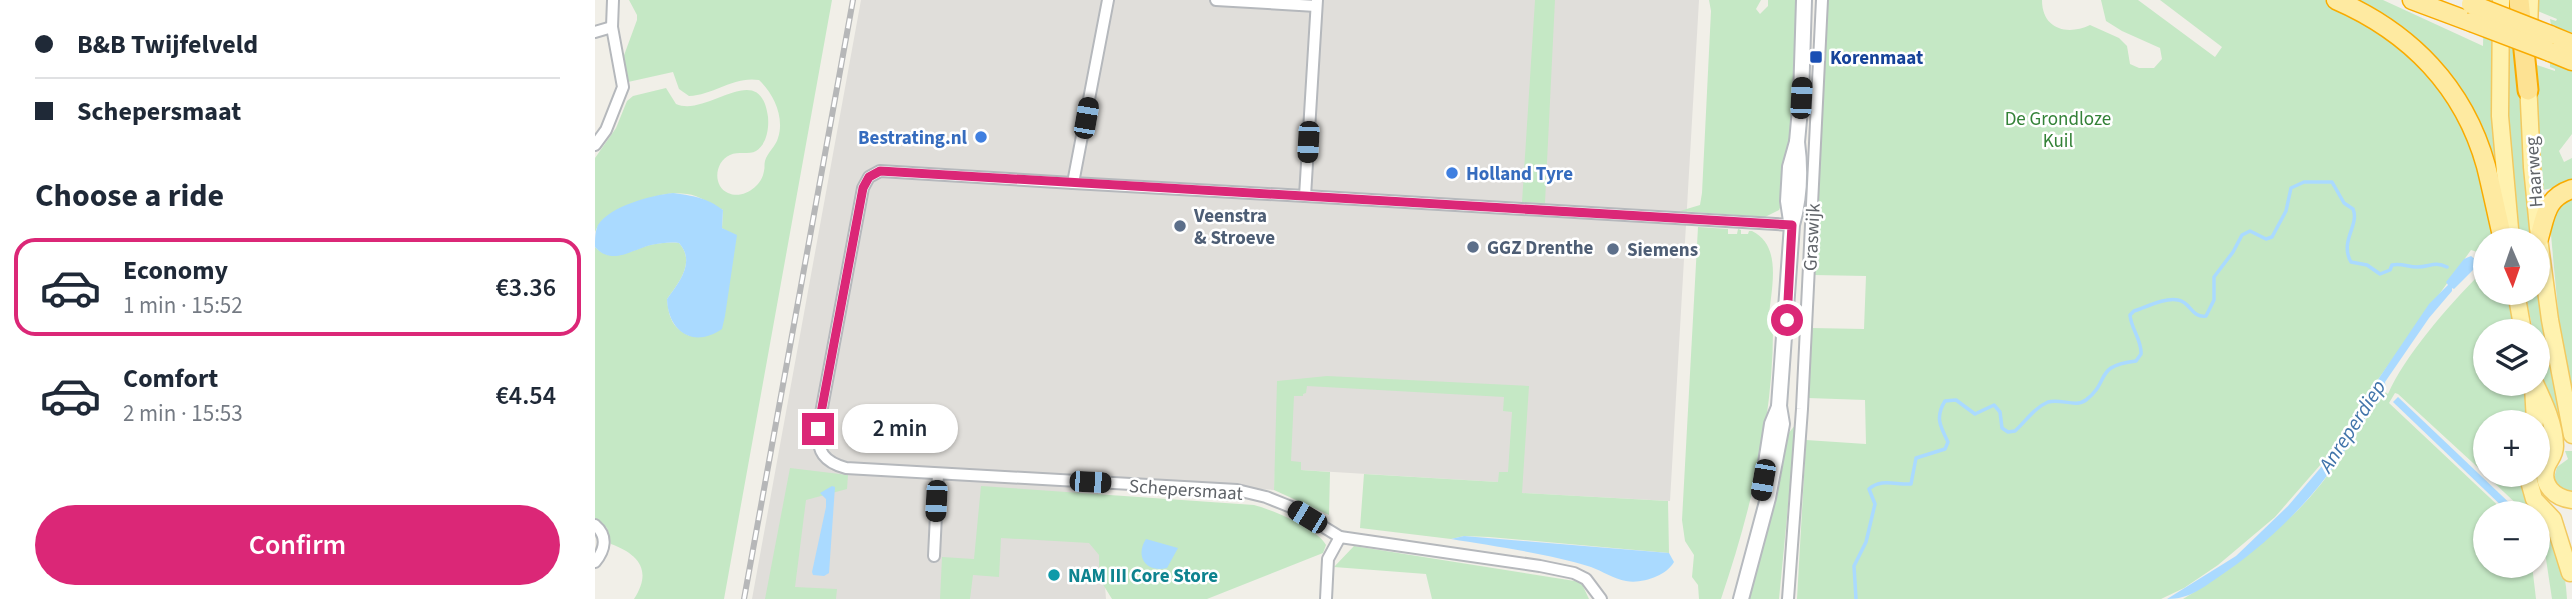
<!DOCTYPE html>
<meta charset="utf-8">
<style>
:root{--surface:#fff;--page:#f6f6f7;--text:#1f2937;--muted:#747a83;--line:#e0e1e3;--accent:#db2777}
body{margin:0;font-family:"Source Sans 3",sans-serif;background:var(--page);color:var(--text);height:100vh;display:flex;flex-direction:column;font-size:26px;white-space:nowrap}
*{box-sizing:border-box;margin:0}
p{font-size:23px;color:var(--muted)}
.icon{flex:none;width:38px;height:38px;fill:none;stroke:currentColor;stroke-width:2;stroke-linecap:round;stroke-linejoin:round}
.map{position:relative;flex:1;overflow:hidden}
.details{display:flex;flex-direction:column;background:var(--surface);width:595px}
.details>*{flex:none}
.banner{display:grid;align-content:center;height:154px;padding:0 35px;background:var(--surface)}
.needle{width:46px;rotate:178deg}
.controls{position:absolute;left:1878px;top:228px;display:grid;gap:14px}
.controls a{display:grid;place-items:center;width:77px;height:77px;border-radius:50%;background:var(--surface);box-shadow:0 2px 5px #0004;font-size:35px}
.end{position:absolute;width:32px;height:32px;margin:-16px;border:9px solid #db2777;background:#fff;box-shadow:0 0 0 4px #fff}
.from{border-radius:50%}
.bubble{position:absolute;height:49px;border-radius:24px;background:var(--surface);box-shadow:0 2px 5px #0004;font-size:23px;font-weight:600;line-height:49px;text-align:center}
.car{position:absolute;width:21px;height:42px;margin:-21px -10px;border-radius:9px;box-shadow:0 0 5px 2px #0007;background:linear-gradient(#222 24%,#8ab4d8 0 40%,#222 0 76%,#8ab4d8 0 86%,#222 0)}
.banner b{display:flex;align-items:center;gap:24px;height:66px;font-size:26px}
.banner b+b{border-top:2px solid var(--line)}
.banner i{width:18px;height:18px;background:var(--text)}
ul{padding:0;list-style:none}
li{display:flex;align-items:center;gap:21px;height:98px;margin:0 14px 10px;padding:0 21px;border:4px solid transparent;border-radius:21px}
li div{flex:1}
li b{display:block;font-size:26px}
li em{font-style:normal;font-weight:600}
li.current{border-color:var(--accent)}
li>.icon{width:63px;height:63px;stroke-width:1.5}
h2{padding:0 35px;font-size:32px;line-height:84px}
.primary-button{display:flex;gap:14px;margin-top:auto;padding:14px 35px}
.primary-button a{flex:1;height:80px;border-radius:42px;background:var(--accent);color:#fff;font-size:28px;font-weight:600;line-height:80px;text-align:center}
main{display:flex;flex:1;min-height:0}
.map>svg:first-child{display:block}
.industrial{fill:#e0deda}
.green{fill:#c5e8c5}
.water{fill:#aadaff}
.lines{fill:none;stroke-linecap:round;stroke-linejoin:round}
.stream{stroke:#aadaff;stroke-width:3.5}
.minor-casing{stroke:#b5b8bc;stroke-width:14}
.secondary-casing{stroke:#b6babf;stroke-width:18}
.primary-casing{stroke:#f2c960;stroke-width:19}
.trunk-casing{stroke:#f9ab00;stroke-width:21}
.motorway-casing{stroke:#f9ab00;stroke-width:23}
.minor{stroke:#fff;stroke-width:10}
.secondary{stroke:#fff;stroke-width:14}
.primary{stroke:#fff2af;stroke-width:16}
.trunk{stroke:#feeaa1;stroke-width:18}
.motorway{stroke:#fde293;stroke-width:19}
.rail-casing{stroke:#b6b7b8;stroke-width:6}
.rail{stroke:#fff;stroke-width:3.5;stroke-dasharray:10;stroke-linecap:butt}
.trunk-bridge-casing{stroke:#f9ab00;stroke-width:21;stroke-linecap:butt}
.trunk-bridge{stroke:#feeaa1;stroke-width:18}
.route{stroke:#db2777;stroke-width:9}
.transit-dot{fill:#1a4fb4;stroke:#fff;stroke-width:2.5}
.shop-dot{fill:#3f7fe0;stroke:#fff;stroke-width:2.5}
.service-dot{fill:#5c6f8a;stroke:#fff;stroke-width:2.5}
.culture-dot{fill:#0f9aa8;stroke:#fff;stroke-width:2.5}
.labels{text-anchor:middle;stroke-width:5;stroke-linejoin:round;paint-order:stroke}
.transit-label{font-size:19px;font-weight:bold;fill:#164399;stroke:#fff;text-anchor:start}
.park-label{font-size:19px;fill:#348238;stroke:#fff}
.shop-label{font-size:19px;font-weight:bold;fill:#366cbe;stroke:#fff;text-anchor:end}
.street-label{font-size:19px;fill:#5f6368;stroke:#fff}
.service-label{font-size:19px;font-weight:bold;fill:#4e5e75;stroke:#fff;text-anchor:start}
.culture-label{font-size:19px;font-weight:bold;fill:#0d838f;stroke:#fff;text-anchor:start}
.water-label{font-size:21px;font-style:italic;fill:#4174aa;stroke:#fff}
</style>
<main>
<section class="details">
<div class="banner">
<b><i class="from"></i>B&amp;B Twijfelveld</b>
<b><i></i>Schepersmaat</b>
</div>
<h2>Choose a ride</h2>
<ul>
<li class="current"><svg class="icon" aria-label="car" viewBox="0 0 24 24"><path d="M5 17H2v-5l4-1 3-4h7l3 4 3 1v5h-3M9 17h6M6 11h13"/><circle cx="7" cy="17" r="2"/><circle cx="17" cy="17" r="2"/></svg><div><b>Economy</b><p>1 min · 15:52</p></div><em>€3.36</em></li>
<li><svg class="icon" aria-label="car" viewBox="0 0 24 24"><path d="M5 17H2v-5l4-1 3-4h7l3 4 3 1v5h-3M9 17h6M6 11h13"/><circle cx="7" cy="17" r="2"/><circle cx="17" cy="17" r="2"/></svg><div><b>Comfort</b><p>2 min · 15:53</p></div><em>€4.54</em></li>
</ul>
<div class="primary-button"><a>Confirm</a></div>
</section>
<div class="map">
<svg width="1977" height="599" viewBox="0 0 1977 599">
<rect width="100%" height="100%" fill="#f1efe8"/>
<path class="industrial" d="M266,0H1104L1075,501L927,493L903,482L706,470H680L679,490L502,478L511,599H157Z"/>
<g class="green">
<path d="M34,0H237L129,599H39C58,570 43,554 16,544L12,528L0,520V247C16,264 36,250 55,245C64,243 74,242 84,243C101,262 84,282 72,299C74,318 77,328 95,336L134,233L127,228L128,210C117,205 104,195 92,194C72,191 57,197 39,204C22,211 8,213 0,232V158L21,128L32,101L38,96L71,88L81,104C113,118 165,57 173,117C174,128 172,144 161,151C154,155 143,151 135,155C120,161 117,186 133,193C148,200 167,186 169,171C170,168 169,164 170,161C172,153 181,146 183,138C190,117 178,93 164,80C138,76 119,95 94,96L84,89L78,72L33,82L28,58L42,20V15Z"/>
<path d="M940,0H960L950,203L927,202Z"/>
<path d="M1114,0H1166L1161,9L1165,14L1173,6V0H1202L1200,80L1188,201L1184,210L1170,217L1085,211L1105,205L1107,193L1116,11Z"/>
<path d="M1231,0H1447C1447,29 1472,36 1495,25L1524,38L1532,46L1535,64L1544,68H1559L1567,59L1565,48L1527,31L1511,21L1506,0H1543L1620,57L1627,47L1565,0H1730L1825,59L1871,126L1903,240H1890V292H1913L1920,331H1890V383H1930L1937,422H1890V474L1803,394L1800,393L1794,403L1911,513H1890V565H1937L1941,599H1588L1601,591C1633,566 1674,538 1703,510C1736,477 1760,435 1786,396L1790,392L1793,394C1809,357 1854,305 1883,276L1882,252L1876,250L1779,385L1734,455L1680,517L1623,565L1589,588L1566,599H1202L1211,440L1271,444L1270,400L1213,398L1217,328L1269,329L1271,276L1219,275Z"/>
<path d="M1751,0H1788L1888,46L1889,0H1897L1903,181L1866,98Z"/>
<path d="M1910,0H1920L1938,240H1922L1912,145Z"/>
<path d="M1940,0H1977V33L1956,25L1955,19L1961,21L1962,19L1940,10Z"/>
<path d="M1955,57L1977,65V134L1964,151L1969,162L1977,158V184L1948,190L1939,64L1960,71V69L1955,67Z"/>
<path d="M1977,197V393L1965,332L1955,224L1964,205Z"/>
<path d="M1103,227L1133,229V234H1142L1143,229L1146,230V234H1153L1154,231H1157C1188,246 1176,289 1174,316L1176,317L1175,330H1178C1178,421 1155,513 1126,599H1104L1103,585L1097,577L1099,555L1090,541L1087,520Z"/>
<path d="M1943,275L1971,427L1960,429L1943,356L1942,331H1938L1930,292H1942Z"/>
<path d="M732,376L934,386L927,493L1073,501L1074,553L894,537L869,536L856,539L765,528L769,474L903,482L904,472H913L917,412L908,411L909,397L712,386L711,393L708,394V396H699L696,461L706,462V470L735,472L734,515L679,490L682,381Z"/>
<path d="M1201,424L1184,599H1150L1188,440Z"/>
<path d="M1970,451H1977V491L1965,488L1959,478L1962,467L1973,459Z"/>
<path d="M195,468L253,475L252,489L211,500L200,587L242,589L241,599H170Z"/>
<path d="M1890,474H1928C1950,514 1970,553 1972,599H1957L1948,539L1943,524L1942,513H1931Z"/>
<path d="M386,486L659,505C678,510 722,528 731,545L728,553L612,599H517L504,578V555L494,543L406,538L404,577L378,575L375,599H345L347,557L379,559Z"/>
<path d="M759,546L986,582L994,599H837L831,574L739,567Z"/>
</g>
<g class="water">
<path d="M78,193C98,196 111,197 128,210L127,228L142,235L130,316L127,329C98,349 73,331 72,299C84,282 101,262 84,243C75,242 66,243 56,245C36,250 17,266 0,247C0,240 0,231 3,225C15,206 57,195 78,193Z"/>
<path d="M1876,256L1882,261L1881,267L1859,289L1857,288V291L1834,318L1790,382L1791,389C1773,412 1759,437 1743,461C1712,505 1670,546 1625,576C1607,588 1595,599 1572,599L1641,556L1693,506L1739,452L1778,387L1834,304L1853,285L1851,282L1869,259Z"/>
<path d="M1803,397L1925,513H1914L1798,402Z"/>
<path d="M237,486L240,487L234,573L229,576L218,575L217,572L231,507V499L225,493Z"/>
<path d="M869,536L1074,553L1079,562C1071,576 1047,584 1031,581C1019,579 1007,571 996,567C956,554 898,546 856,539Z"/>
<path d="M551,539L583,548L572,568C550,573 540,556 551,539Z"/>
</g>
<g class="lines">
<path class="stream" d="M1261,599L1259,566L1271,542L1280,504L1274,489C1286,478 1301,485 1316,484L1321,458L1350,449L1353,442C1345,426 1340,417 1350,401L1361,400L1380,414L1399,405L1405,412L1407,428L1413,432L1420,431C1431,421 1439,408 1453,402C1466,398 1480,408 1491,400C1516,381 1498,366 1541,361L1546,354C1547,340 1536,329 1535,315L1539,311C1551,307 1571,297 1583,300C1596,302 1596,318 1611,316L1619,300V277L1638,252L1647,235L1655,231L1671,239L1677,237L1691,211L1696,188L1709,182H1737L1749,203L1758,209C1765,225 1744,241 1756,262L1772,265L1785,274L1795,270L1797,265C1807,263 1813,267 1822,267C1835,267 1839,261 1852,267"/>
<defs>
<g id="minor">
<path d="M513,0L478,183L710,196L722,0"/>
<path d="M621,0L721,6"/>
<path d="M0,32L17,27"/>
<path d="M0,145L11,130L28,87L17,27L18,0"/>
<path d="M478,183L285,171L274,177L268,188L223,429C222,452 229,462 251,468L642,490L671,497L696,507L745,537L945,566L979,573L991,579L1006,599"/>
<path d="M710,196L1197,225"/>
<path d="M0,525C13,536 10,550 0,562"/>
<path d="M339,556L343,474"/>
<path d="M731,599L733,559L745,537"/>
<path d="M1193,599L1207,409L1227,0"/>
</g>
<g id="secondary">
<path d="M1196,221L1193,201L1195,167L1202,142L1206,98L1209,0"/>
<path d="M1170,469L1177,424L1184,407"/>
<path d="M1146,599L1173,498L1187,424L1184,406L1197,225C1205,197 1206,171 1202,142"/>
</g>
<g id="primary">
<path d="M1906,0L1905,116L1916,240"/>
<path d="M1934,30L1935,0"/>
<path d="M1933,81L1937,167L1944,238L1955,320L1977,435"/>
<path d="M1921,292L1928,331"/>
<path d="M1940,383C1949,402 1960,425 1960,446C1960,455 1955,459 1952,466C1945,485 1960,498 1977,500"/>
<path d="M1938,386L1940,422"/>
<path d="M1932,474L1939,499L1958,519L1975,573"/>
</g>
<g id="trunk">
<path d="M1741,0C1815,32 1869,87 1891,166C1897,190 1902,215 1908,240"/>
<path d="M1817,0L1876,22"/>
<path d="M1955,35L1977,44"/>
<path d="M1955,52L1977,61"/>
<path d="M1944,238C1951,214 1951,198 1977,189"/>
</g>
<path id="motorway" d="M1924,0L1933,90"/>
</defs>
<use href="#minor" class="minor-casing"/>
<use href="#secondary" class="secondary-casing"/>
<use href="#primary" class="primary-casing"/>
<use href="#trunk" class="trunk-casing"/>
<use href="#motorway" class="motorway-casing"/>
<use href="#minor" class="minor"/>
<use href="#secondary" class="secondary"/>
<use href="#primary" class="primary"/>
<use href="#trunk" class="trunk"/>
<use href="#motorway" class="motorway"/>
<defs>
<path id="rail" d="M149,599L258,0"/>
</defs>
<use href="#rail" class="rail-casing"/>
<use href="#rail" class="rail"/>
<defs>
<g id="trunk-bridge">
<path d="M1876,4L1955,35"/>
<path d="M1876,22L1955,52"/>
</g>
</defs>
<use href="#trunk-bridge" class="trunk-bridge-casing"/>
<use href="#trunk-bridge" class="trunk-bridge"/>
</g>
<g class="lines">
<path class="route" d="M223,429L268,188L274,177L285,171L1197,225L1192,320"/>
</g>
<rect class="transit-dot" x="1214" y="50" width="14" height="14" rx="3.5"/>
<g class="shop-dot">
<circle cx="386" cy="137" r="7"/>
<circle cx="857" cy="173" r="7"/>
</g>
<g class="service-dot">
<circle cx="585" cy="226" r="7"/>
<circle cx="878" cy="247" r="7"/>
<circle cx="1018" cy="249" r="7"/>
</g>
<circle class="culture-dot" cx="459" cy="575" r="7"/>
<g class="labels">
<g class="transit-label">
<text x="1235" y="64">Korenmaat</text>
</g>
<g class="park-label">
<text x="1463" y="125">De Grondloze<tspan x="1463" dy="22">Kuil</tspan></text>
</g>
<g class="shop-label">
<text x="372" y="144">Bestrating.nl</text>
<text x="871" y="180" text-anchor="start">Holland Tyre</text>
</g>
<g class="street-label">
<text transform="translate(1938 172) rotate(-94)" y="7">Haarweg</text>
<text transform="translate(1216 237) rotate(-87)" y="7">Graswijk</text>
<text transform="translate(591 489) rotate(4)" y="7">Schepersmaat</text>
</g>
<g class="service-label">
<text x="599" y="222">Veenstra<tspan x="599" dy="22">&amp; Stroeve</tspan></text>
<text x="892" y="254">GGZ Drenthe</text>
<text x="1032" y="256">Siemens</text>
</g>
<g class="culture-label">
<text x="473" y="582">NAM III Core Store</text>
</g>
<g class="water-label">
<text transform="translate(1757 426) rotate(-57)" y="7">Anreperdiep</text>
</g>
</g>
</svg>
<div class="controls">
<a><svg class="needle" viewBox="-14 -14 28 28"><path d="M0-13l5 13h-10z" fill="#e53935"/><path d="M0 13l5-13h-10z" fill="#747a83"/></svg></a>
<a><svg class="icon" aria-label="layers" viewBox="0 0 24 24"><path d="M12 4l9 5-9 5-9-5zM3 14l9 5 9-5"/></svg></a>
<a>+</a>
<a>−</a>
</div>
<i class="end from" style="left:1192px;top:320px"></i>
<i class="end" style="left:223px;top:429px"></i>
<div class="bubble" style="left:247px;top:404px;width:116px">2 min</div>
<i class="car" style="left:1206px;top:98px;rotate:3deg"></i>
<i class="car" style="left:491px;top:118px;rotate:10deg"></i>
<i class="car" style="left:713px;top:142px;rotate:183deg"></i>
<i class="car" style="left:1168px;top:480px;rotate:190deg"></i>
<i class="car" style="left:495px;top:482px;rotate:93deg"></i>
<i class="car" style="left:341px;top:501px;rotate:183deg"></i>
<i class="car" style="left:712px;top:517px;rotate:301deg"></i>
</div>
</main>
